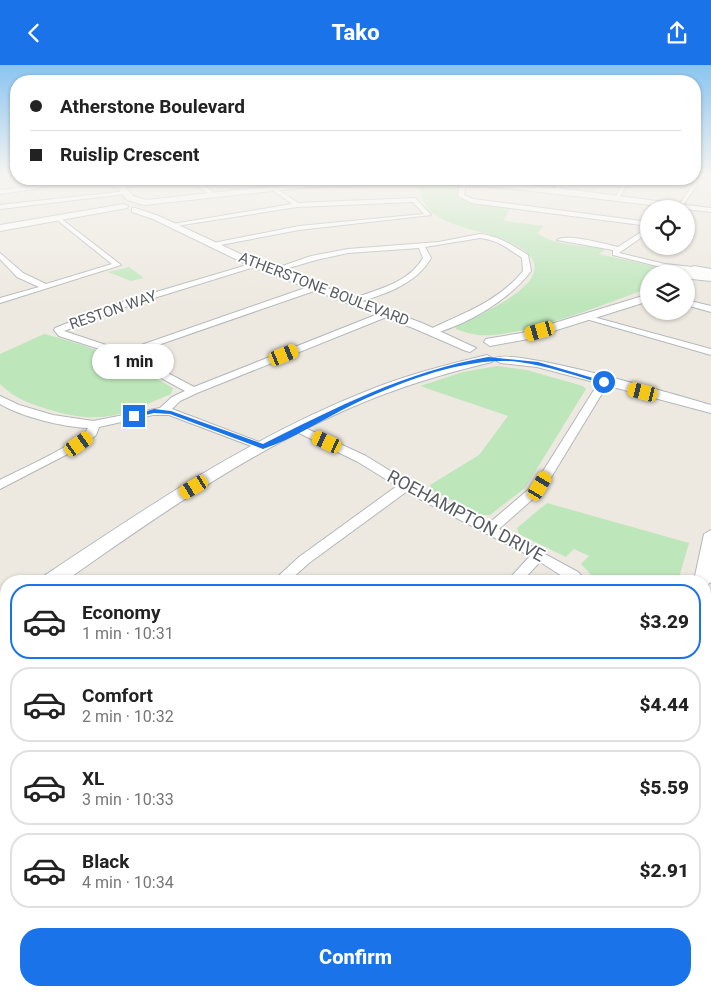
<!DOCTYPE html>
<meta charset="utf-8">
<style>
:root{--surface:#fff;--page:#f6f6f6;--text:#222;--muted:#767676;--line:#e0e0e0;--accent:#1a73e8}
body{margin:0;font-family:Roboto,sans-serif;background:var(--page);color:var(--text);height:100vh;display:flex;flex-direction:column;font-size:19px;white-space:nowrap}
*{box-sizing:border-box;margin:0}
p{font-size:16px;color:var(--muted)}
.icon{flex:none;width:28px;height:28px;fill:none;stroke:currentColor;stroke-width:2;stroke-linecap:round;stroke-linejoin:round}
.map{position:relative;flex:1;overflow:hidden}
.panel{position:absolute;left:0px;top:510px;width:711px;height:421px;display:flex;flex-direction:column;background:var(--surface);border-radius:20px 20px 0 0;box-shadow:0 1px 4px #0004}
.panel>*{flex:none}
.hud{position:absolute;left:10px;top:10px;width:691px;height:110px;border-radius:20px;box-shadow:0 1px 4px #0004;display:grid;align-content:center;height:110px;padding:0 20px;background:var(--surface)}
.buttons{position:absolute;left:640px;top:135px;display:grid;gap:10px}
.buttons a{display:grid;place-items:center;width:55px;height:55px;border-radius:50%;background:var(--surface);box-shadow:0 1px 4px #0004;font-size:25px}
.end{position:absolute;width:22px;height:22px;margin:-11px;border:6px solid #1a73e8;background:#fff;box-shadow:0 0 0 2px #fff}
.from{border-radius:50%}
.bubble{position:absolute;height:35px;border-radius:18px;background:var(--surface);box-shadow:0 1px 4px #0004;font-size:16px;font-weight:800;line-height:35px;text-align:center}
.car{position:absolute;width:15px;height:30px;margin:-15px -8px;border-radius:6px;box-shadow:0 0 4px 1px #0007;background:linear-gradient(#f5c518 24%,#345 0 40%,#f5c518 0 76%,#345 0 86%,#f5c518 0)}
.hud b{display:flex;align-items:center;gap:18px;height:48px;font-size:19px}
.hud b+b{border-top:1px solid var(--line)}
.hud i{width:12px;height:12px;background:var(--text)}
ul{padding:9px 0 0;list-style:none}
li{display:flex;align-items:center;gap:15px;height:75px;margin:0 10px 8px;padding:0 10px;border:2px solid var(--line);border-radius:20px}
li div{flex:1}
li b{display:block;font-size:19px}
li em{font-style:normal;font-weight:800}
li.active{border-color:var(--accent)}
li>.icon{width:45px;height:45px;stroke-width:1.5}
.primary-button{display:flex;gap:10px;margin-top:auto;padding:10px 20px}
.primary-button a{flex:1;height:58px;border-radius:20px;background:var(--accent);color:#fff;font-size:20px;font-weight:800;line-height:58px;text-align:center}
header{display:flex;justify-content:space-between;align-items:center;height:65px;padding:0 20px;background:var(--accent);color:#fff;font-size:22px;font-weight:800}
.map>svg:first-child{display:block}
.green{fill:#bee6bb}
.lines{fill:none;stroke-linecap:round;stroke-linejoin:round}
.street-casing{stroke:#b3b7bc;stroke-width:2}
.secondary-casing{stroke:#b4b8be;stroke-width:2}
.street{fill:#fff;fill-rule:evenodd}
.secondary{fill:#fff;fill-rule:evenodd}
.route{fill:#1a73e8}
.labels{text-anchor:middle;stroke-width:4;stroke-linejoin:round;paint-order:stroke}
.far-street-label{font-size:15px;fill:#595d62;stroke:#fff}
.street-label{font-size:18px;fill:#595d62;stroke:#fff}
</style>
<header><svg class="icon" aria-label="back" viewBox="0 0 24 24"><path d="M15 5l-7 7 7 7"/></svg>Tako<svg class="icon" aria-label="share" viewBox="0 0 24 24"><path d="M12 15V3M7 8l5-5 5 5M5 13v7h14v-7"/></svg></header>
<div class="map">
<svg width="711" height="931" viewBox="0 0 711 931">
<rect width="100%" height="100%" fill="#ede9e0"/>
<g class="green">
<path d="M417,119L457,120L458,133L470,138L508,143L510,144L503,156L544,161L537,168C558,182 580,179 603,184L605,185L599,189L661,203L674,209H649V223C607,238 520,274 478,270C471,269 463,267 456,264L455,262C495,242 588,203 494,171C473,164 448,161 430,146C423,139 420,128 417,119Z"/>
<path d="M129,202L144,213L131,216L108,207Z"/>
<path d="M44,269C91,280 132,299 173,323L171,329C122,350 101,361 47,344C28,338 14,333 0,319V289Z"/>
<path d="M497,301L527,305L583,321L586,324L525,423L490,450H481L431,425L430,420L479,390L508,351L420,321L463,307Z"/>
<path d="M547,438L689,478L680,509L687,516H597L581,499L589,491L574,484L566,492L519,469L517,463Z"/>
<path d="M705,535L711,541V634L705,628Z"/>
</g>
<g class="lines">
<defs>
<g id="street">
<path d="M699,110H704L681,143H677Z"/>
<path d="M193,114H197L198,116L216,129V131H212L193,118Z"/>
<path d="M559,114H564L557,128H553Z"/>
<path d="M625,114H630L618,135H614Z"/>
<path d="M463,115L466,117L464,130L473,134L649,157V161L472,138L458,131L460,117Z"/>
<path d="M42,120L40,123L0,129V125Z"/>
<path d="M273,121L298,138L415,133L431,150L299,165L210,182L208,179L299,161L424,149L413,137L297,142L170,162L167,160L292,139L271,124Z"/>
<path d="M127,126L125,129L0,144V140Z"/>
<path d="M59,152L121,200L0,238V233L39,222L17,212L0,194V188L23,208L46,219L112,199L57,155Z"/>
<path d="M649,162V167L619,188L665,199L692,202H695V206L665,203L613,190V185L557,175C568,168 604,179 618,182Z"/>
<path d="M480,169C499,171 512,180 528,190L531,206C509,235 468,259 433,269L429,266L430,264C464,248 499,236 523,206L522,193C508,183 497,175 480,173L425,182L431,193C415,221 380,231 351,239H348V235C375,225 408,219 423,193L419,183L348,188L316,195L272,208L268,206L311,191L348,184L439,177Z"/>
<path d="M254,198L261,200L125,242L64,266L124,286L311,221H317V225L132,289L194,322L383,247H389V251L197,328L180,336L172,344L267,380V384H259L169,350H153L99,362L96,370L83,381L0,424V415C17,406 83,377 88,363C63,362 22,352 0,339V331L19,340L53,350L93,356L160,343L172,332L185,326L121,291L59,271L54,265L55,263L119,238Z"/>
<path d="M686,235L711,241V247L686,240Z"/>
<path d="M586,250L711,284V290L586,254Z"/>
<path d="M604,314L609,317L544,424L499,464L578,507L586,516H570L540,497L522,516H507L530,491L406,427L309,498L289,516H273L299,492L397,421L358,397L293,365V361H301L366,391L426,428L488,459L535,419L599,317Z"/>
<path d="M711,465V517L705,521V516H697L695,511L704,469Z"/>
<path d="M705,642L711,644V663L705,660Z"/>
<path d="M6,782V811L0,814V785Z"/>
<path d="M0,816L6,818V844L0,842Z"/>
<path d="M129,925H160L163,931H131Z"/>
<path d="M213,925H240L238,931H210Z"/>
<path d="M531,925H555V931H529Z"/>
</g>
<g id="secondary">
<path d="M111,114H118L133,131L146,135C234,126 322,114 410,114C510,113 612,131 711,143V147L498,122L411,118L310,122L144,140L127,135Z"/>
<path d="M124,139L128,141L127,143L0,166V160Z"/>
<path d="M135,143L159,151L260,198L422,258L476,283L470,287L466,286L413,263L252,202L153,154L132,147V143Z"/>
<path d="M694,201L711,204V216L692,214L681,207Z"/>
<path d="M649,229V236L528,274L490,281L484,277L486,274L522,268Z"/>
<path d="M487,290L494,294C506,280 684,332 711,340V348L537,302L500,298L494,294L492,297C453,306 416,317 379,331C266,375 163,447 65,516H41L44,511C147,442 251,372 367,326C406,310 446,300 487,290Z"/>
<path d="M6,542V561L0,563V544Z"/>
</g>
</defs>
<use href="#street" class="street-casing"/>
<use href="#secondary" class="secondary-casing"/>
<use href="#street" class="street"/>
<use href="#secondary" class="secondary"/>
</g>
<linearGradient id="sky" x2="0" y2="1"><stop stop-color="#8ac4f1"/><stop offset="0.46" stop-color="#f7f5f1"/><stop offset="1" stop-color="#f7f5f1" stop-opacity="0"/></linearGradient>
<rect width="711" height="240" fill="url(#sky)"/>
<path class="route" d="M488,292L538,297L607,317L604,319C576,311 548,301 519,297C468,290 397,318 352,340C323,354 293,374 263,384L170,349L154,348L134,353L131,351L154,344L171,346L263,379C335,343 407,306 488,292Z"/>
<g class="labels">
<g class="far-street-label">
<text transform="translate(324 224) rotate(21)" y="5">ATHERSTONE BOULEVARD</text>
<text transform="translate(113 245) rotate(-19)" y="5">RESTON WAY</text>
</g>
<g class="street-label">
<text transform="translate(466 451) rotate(28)" y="6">ROEHAMPTON DRIVE</text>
</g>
</g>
</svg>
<div class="buttons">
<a><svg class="icon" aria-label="locate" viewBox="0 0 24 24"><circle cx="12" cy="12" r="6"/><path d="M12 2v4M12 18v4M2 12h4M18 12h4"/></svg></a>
<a><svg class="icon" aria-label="layers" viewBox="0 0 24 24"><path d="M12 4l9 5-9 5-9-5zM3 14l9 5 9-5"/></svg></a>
</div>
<i class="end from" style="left:604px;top:317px"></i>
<i class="end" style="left:134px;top:351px"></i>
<div class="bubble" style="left:92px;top:279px;width:82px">1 min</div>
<i class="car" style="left:540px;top:266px;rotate:254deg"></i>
<i class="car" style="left:284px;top:290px;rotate:68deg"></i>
<i class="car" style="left:643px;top:327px;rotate:284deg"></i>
<i class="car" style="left:327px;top:377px;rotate:295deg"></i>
<i class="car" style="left:79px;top:379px;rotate:55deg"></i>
<i class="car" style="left:540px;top:421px;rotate:31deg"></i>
<i class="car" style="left:194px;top:422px;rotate:239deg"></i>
<div class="hud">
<b><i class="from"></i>Atherstone Boulevard</b>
<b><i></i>Ruislip Crescent</b>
</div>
<section class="panel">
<ul>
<li class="active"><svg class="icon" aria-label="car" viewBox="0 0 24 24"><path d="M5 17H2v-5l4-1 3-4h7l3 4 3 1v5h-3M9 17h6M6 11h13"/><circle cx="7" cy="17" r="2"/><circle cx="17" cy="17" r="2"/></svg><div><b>Economy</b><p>1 min · 10:31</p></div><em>$3.29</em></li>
<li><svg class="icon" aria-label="car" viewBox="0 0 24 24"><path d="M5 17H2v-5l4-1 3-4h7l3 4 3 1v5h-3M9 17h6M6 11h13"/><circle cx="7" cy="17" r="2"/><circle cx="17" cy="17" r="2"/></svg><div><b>Comfort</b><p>2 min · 10:32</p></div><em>$4.44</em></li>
<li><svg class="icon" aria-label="car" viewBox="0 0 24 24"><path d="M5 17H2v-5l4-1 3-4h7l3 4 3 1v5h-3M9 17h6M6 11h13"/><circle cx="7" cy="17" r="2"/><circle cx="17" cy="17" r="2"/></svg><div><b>XL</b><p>3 min · 10:33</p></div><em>$5.59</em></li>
<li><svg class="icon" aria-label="car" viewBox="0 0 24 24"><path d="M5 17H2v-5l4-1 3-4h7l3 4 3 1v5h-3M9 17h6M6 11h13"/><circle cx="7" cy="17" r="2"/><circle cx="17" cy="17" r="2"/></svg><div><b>Black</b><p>4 min · 10:34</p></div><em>$2.91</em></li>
</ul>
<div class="primary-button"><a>Confirm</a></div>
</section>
</div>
